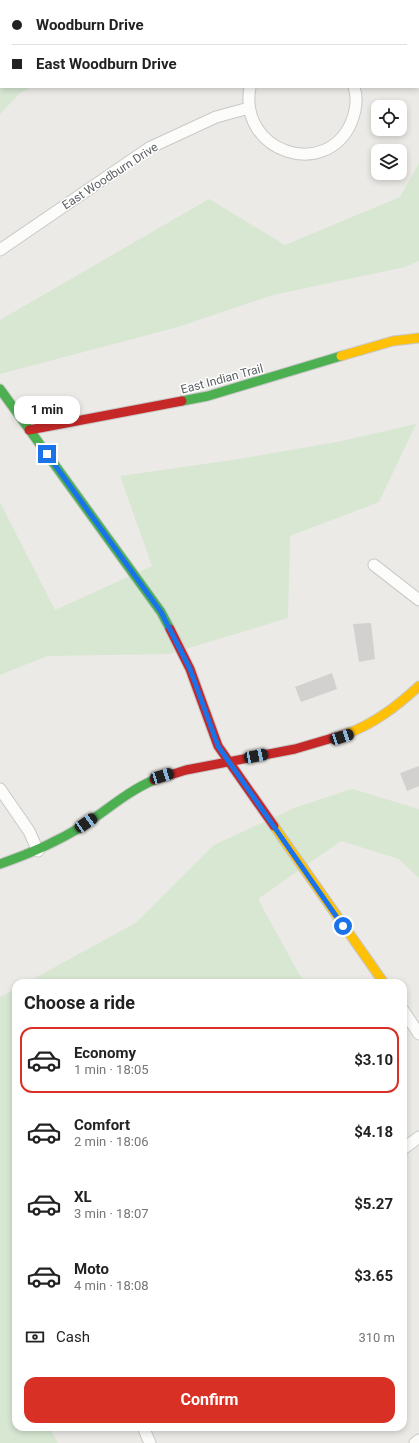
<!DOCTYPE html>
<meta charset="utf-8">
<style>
:root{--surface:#fff;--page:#f2f2f2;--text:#222;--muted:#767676;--line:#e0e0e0;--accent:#d93025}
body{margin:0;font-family:Roboto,sans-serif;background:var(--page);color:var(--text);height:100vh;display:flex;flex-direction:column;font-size:15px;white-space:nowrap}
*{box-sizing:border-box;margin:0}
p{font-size:13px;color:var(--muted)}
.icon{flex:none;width:22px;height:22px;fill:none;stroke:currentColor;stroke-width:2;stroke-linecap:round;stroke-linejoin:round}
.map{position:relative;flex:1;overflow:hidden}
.drawer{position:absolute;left:12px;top:979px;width:395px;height:452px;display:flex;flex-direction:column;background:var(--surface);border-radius:12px;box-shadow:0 2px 6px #0003}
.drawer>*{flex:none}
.banner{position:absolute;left:0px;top:0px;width:419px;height:88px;box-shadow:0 2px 6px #0003;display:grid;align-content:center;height:88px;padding:0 12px;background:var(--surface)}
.fabs{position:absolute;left:371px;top:100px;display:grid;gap:8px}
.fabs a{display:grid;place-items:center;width:36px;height:36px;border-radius:8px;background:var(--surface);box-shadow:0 2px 6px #0003;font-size:20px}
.end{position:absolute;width:18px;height:18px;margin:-9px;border:5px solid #1a73e8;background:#fff;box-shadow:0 0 0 2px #fff}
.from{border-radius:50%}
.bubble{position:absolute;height:28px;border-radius:12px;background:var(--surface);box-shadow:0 2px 6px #0003;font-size:13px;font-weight:700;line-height:28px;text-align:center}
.car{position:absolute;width:12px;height:24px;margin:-12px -6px;border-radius:5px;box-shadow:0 0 3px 1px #0007;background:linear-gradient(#222 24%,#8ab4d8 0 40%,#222 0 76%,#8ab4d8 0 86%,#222 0)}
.banner b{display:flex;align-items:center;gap:14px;height:38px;font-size:15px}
.banner b+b{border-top:1px solid var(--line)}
.banner i{width:10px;height:10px;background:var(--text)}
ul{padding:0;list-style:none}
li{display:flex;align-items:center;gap:12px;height:66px;margin:0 8px 6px;padding:0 4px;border:2px solid transparent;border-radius:12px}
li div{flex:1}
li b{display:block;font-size:15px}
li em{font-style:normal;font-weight:700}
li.current{border-color:var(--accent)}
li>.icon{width:36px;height:36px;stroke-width:1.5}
h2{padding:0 12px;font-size:18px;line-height:48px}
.pay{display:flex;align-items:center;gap:10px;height:44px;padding:0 12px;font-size:15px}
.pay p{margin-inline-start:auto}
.cta{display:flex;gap:8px;margin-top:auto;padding:8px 12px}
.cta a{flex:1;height:46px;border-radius:12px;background:var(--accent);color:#fff;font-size:16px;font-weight:700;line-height:46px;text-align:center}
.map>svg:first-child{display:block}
.green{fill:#d7e7d2}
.building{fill:#d2d1cf}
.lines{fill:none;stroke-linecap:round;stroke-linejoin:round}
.street-casing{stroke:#c8c9c8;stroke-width:13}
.fast-casing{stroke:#c8c8c8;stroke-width:11}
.slow-casing{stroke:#c8c8c8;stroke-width:11}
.jam-casing{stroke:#c8c8c8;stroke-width:11}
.street{stroke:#fcfcfb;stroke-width:11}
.fast{stroke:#4caf50;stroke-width:9}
.slow{stroke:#ffc107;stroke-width:9}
.jam{stroke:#c62828;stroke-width:9}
.route{stroke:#1a73e8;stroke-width:5}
.labels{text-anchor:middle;stroke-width:3;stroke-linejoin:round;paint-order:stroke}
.street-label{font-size:12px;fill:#5c6064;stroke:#fff}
</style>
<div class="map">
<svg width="419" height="1443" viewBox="0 0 419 1443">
<rect width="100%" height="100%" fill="#eceae6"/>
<g class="green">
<path d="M0,0H218L1,1V87H33L20,93L0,114Z"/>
<path d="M419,163V261L405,267L273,295L178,327L0,374V320L209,199L285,245L400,197Z"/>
<path d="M416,424L379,502L290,536L288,618L169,654L47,656L0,675V502L55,610L152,566L120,476L232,460L337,442Z"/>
<path d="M352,789L419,809V878L399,859L341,841L258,899L304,983H26L137,922L214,845L294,808Z"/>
<path d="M16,989V1427H49L58,1443H0V997Z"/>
</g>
<g class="building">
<path d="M371,623L375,659L359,662L353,624Z"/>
<path d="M332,673L337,689L301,702L295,687Z"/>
<path d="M419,766V786L407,791L400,773Z"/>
</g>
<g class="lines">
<defs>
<g id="street">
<path d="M250,87C238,153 326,180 351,123C356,111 358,99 354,87"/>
<path d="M0,250L149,148L216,117L249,108"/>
<path d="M374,565L419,600"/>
<path d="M0,789L29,831L38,851"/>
<path d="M403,1010L419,1034"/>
<path d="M403,1149L419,1137"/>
<path d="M143,1427L150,1443"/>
<path d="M415,1443L419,1440"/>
</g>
<g id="fast">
<path d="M0,389L161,612L170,629"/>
<path d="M182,401L208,396L341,356"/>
<path d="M0,864C29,854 57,842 84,825C107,810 128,791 154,780"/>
</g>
<g id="slow">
<path d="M341,356L393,341L419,338"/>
<path d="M346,734C374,724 397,706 419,686"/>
<path d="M274,826L384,983"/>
</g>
<g id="jam">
<path d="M29,430L182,401"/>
<path d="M170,629L190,669L218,746L274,826"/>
<path d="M154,780L186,770L295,749L346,734"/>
</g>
</defs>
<use href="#street" class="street-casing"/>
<use href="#fast" class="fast-casing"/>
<use href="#slow" class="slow-casing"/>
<use href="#jam" class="jam-casing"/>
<use href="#street" class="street"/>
<use href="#fast" class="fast"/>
<use href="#slow" class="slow"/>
<use href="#jam" class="jam"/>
</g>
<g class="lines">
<path class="route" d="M47,454L161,612L190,669L218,746L343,926"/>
</g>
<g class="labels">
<g class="street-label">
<text transform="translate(110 176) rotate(-33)" y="4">East Woodburn Drive</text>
<text transform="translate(222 379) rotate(-15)" y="4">East Indian Trail</text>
</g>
</g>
</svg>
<div class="fabs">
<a><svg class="icon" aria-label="locate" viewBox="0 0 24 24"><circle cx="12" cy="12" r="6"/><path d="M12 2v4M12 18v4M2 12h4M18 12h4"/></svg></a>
<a><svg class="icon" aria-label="layers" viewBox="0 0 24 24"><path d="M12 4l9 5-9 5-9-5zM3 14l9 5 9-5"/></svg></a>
</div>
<i class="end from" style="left:343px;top:926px"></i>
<i class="end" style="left:47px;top:454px"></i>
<div class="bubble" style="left:14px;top:396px;width:66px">1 min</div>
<i class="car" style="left:342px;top:737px;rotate:72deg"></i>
<i class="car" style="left:256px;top:756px;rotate:79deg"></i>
<i class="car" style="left:162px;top:776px;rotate:73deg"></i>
<i class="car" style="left:86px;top:823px;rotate:55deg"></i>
<div class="banner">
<b><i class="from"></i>Woodburn Drive</b>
<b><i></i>East Woodburn Drive</b>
</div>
<section class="drawer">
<h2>Choose a ride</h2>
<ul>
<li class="current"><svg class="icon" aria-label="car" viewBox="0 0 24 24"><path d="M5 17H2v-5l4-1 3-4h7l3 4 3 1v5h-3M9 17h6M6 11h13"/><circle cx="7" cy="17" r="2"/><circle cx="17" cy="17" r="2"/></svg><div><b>Economy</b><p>1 min · 18:05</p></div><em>$3.10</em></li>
<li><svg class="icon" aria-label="car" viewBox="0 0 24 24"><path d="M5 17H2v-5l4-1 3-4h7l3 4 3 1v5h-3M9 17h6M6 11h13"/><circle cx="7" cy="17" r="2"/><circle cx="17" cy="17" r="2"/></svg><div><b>Comfort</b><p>2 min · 18:06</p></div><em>$4.18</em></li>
<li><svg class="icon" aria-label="car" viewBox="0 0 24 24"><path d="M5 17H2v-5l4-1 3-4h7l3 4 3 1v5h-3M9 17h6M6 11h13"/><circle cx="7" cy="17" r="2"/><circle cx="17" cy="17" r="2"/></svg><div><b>XL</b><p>3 min · 18:07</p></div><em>$5.27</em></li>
<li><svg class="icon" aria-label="car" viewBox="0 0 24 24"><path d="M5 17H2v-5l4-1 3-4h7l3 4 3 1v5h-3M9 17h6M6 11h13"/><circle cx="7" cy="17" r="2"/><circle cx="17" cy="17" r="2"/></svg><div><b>Moto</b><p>4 min · 18:08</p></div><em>$3.65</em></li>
</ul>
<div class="pay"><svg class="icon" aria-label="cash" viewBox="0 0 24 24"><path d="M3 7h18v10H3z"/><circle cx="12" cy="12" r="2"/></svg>Cash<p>310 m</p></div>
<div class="cta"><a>Confirm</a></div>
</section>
</div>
